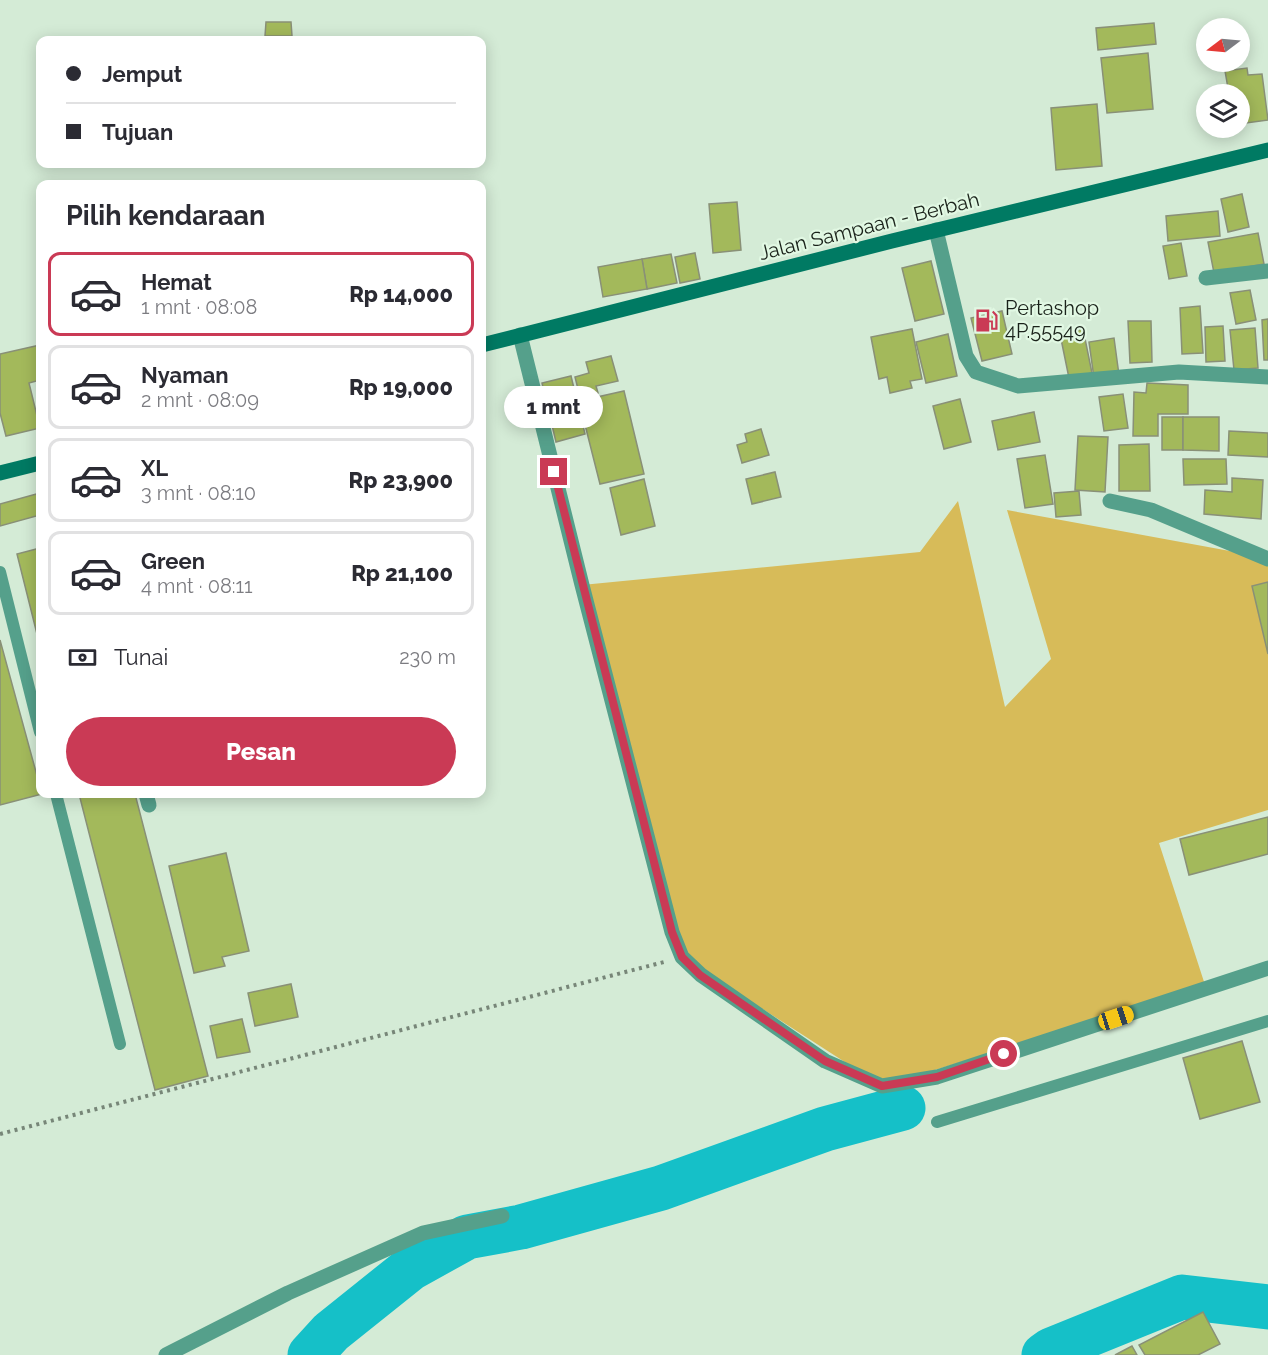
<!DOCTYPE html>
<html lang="id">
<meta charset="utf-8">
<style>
:root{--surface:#fff;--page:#f7f7f7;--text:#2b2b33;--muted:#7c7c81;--line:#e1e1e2;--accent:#ca3a55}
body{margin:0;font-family:Raleway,sans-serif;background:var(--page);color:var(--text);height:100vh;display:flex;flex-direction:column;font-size:22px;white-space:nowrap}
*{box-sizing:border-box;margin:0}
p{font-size:20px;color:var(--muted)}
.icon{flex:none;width:33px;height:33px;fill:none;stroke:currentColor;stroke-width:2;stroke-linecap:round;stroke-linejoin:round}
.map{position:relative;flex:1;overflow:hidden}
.details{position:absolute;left:36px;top:180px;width:450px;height:618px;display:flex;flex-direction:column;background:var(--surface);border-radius:12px;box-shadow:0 3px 15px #0003}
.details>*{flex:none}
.guide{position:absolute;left:36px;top:36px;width:450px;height:132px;border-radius:12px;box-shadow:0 3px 15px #0003;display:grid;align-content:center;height:132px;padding:0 30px;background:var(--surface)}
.needle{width:39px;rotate:254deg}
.fabs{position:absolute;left:1196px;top:18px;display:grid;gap:12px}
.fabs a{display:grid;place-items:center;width:54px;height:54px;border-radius:50%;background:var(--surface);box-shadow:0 3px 15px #0003;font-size:30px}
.end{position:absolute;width:27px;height:27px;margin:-14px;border:8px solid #ca3a55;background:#fff;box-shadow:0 0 0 3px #fff}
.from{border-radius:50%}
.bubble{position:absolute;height:42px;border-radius:21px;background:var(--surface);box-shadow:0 3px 15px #0003;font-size:20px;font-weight:800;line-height:42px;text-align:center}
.car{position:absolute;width:18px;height:36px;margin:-18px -9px;border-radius:8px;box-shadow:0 0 4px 2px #0007;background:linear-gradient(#f5c518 24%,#345 0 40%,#f5c518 0 76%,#345 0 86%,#f5c518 0)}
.guide b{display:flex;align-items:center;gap:21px;height:57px;font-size:22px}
.guide b+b{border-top:2px solid var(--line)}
.guide i{width:15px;height:15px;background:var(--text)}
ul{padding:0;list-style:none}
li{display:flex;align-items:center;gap:18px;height:84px;margin:0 12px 9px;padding:0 18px;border:3px solid var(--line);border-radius:12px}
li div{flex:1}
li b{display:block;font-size:22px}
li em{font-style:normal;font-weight:800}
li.selected{border-color:var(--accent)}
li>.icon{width:54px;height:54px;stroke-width:1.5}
h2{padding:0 30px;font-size:27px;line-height:72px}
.pay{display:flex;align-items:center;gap:15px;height:66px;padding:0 30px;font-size:22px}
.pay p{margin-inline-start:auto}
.cta{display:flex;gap:12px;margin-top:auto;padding:12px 30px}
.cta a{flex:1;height:69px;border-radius:36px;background:var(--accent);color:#fff;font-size:24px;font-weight:800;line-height:69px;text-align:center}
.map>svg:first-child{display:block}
.green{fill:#d7bb59}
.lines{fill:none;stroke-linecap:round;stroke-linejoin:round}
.river{stroke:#15c0c8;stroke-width:45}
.building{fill:#a3b95b;stroke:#899077;stroke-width:1.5}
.path{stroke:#778678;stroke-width:4;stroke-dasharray:3 4.5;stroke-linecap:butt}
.lane{stroke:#55a08b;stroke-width:12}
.street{stroke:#55a08b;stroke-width:15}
.secondary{stroke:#007a63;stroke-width:15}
.route{stroke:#ca3a55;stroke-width:8}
.labels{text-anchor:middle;stroke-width:4.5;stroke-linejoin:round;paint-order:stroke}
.street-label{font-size:20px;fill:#1a221a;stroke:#e1f8e3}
.poi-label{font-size:20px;fill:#1a221a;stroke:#e1f8e3;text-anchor:start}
</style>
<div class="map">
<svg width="1268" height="1355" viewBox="0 0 1268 1355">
<rect width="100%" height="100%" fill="#d4ebd6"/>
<path class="green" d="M958,501L1005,707L1051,659L1007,510L1268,558V810L1159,843L1206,988L882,1086L682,957L582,585L920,552Z"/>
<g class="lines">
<g class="river">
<path d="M310,1355L331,1332L411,1268L467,1237L521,1227L661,1188L825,1129L903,1108"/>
<path d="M1044,1355L1051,1350L1182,1297L1268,1307"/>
</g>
</g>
<g class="building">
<path d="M266,22H291L292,36H265Z"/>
<path d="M1154,23L1156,44L1098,50L1096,28Z"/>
<path d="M1148,53L1153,109L1107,113L1101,58Z"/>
<path d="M1247,68L1248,75L1262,74L1268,120L1239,124V94H1229L1225,71Z"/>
<path d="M1097,104L1102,166L1056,170L1051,108Z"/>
<path d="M1242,194L1249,227L1228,232L1221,199Z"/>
<path d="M737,202L741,250L713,253L709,204Z"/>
<path d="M1218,211L1220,236L1168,241L1166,216Z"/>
<path d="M1258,233L1264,264L1214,273L1208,242Z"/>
<path d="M1181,243L1187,276L1169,279L1163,246Z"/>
<path d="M695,253L700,279L680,283L675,257Z"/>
<path d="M671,254L677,283L647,289L642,259Z"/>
<path d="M642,259L647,289L603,297L598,267Z"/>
<path d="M931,261L944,314L915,321L902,268Z"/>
<path d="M1250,290L1256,320L1236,324L1230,293Z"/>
<path d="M1200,306L1203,353L1182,354L1180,308Z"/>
<path d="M1002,311L1012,354L982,361L971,318Z"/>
<path d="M1268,319V360H1264L1262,320Z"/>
<path d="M1128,321H1151L1152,362L1130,363Z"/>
<path d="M1223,326L1225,361L1206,362L1205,327Z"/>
<path d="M1255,328L1258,368L1234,370L1230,330Z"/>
<path d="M912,329L922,379L910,381L912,388L890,393L887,377L879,379L871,337Z"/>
<path d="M1083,329L1092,373L1069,378L1060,334Z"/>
<path d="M948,334L957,376L926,383L916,342Z"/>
<path d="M1114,338L1119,375L1094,378L1089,342Z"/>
<path d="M40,345V380L29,383L40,428L6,436L0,413V354Z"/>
<path d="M611,356L618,381L596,386L598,393L580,397L575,377L589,373L586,362Z"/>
<path d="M571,376L585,434L556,442L542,383Z"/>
<path d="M1147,383L1188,385V414H1158V436H1133L1134,392L1146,393Z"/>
<path d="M624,391L644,474L600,484L579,401Z"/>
<path d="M1123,394L1128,428L1104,431L1099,397Z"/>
<path d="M960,399L971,442L944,449L933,406Z"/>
<path d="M1034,412L1040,442L998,450L992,421Z"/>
<rect x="1162" y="417" width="21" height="33"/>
<path d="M1183,417H1219V451L1183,450Z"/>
<path d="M761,429L769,455L742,463L737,445L747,442L745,434Z"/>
<path d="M1229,431L1268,433V457L1228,455Z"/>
<path d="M1078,436L1108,437L1105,492L1075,490Z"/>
<path d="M1149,444L1150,491H1119V445Z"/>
<path d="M1045,455L1053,504L1025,508L1017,459Z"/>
<path d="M1183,459H1226L1227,484L1184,485Z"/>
<path d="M775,472L781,497L752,504L746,479Z"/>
<path d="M1232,478L1263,480L1261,519L1204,514L1205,490L1232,492Z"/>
<path d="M644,479L655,526L621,535L610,488Z"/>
<path d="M1079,491L1081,515L1056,517L1054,493Z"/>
<path d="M40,493V515L0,526V504Z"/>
<path d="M40,548V646L17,554Z"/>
<path d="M1268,582V654L1252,586Z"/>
<path d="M0,640L42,794L0,805Z"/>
<path d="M79,794H135L208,1076L155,1090Z"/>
<path d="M1268,817V854L1189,875L1180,839Z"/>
<path d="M226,853L249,951L222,957L225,966L194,973L169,866Z"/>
<path d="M291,984L298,1017L255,1026L248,993Z"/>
<path d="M242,1019L250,1052L217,1058L210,1026Z"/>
<path d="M1242,1041L1260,1102L1200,1119L1183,1058Z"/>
<path d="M1203,1312L1220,1344L1198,1355H1145L1139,1345Z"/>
<path d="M1132,1346L1137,1355H1115Z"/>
</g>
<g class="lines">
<path class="path" d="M0,1134L664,962"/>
<g class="lane">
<path d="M0,572L40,732"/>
<path d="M56,794L120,1044"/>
<path d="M937,1122L1268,1021"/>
</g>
<g class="street">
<path d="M936,230L966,356L976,372L1018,386L1179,372L1268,377"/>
<path d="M1206,278L1268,271"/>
<path d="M520,335L582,585L672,932L682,957L701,975L825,1061L882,1086L937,1077L1268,968"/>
<path d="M1110,501L1151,510L1268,559"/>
<path d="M146,794L149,805"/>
<path d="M166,1355L288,1293L423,1233L502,1216"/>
</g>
<g class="secondary">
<path d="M482,345L892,241L1268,150"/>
<path d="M0,473L40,463"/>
</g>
</g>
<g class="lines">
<path class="route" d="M554,472L672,932L682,957L700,975L825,1061L882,1086L937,1077L1004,1054"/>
</g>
<defs>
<symbol id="fuel-bare" viewBox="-9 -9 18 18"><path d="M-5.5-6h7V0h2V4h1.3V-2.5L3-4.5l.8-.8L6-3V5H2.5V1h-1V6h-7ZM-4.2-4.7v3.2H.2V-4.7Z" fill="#ca3a55" stroke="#e1f8e3" stroke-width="2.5" paint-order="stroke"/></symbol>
</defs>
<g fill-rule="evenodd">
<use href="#fuel-bare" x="970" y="304" width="33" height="33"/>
</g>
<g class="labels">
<g class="street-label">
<text transform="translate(869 226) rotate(-14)" y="7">Jalan Sampaan - Berbah</text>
</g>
<g class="poi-label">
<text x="1005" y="315">Pertashop<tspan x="1005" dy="23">4P.55549</tspan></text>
</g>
</g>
</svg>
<div class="fabs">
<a><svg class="needle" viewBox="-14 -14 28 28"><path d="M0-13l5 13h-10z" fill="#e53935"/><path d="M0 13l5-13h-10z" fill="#7c7c81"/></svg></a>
<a><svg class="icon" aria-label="layers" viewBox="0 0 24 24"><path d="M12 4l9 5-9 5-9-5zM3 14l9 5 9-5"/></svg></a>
</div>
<i class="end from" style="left:1004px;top:1054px"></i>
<i class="end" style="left:554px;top:472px"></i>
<div class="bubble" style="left:504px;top:386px;width:99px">1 mnt</div>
<i class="car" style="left:1116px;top:1018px;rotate:72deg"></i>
<div class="guide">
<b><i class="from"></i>Jemput</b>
<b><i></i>Tujuan</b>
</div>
<section class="details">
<h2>Pilih kendaraan</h2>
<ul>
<li class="selected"><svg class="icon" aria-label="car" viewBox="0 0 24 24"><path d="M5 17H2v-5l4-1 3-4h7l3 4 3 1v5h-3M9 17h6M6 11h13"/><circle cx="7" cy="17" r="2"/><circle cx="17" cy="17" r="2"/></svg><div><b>Hemat</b><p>1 mnt · 08:08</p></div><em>Rp 14,000</em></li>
<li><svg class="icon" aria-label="car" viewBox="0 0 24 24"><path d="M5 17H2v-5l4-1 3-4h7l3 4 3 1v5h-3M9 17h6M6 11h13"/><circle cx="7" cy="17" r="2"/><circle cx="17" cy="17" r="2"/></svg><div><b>Nyaman</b><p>2 mnt · 08:09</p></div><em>Rp 19,000</em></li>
<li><svg class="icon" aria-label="car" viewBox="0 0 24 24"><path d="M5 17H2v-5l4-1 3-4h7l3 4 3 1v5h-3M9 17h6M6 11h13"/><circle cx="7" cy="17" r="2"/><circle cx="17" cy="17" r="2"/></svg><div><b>XL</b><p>3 mnt · 08:10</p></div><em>Rp 23,900</em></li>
<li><svg class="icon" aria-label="car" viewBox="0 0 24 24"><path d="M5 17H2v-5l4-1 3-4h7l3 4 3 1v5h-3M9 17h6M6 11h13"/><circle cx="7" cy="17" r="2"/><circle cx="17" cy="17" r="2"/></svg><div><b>Green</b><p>4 mnt · 08:11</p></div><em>Rp 21,100</em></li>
</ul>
<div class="pay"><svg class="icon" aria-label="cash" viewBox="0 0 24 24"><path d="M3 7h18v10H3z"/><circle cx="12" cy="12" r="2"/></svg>Tunai<p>230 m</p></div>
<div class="cta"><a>Pesan</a></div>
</section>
</div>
